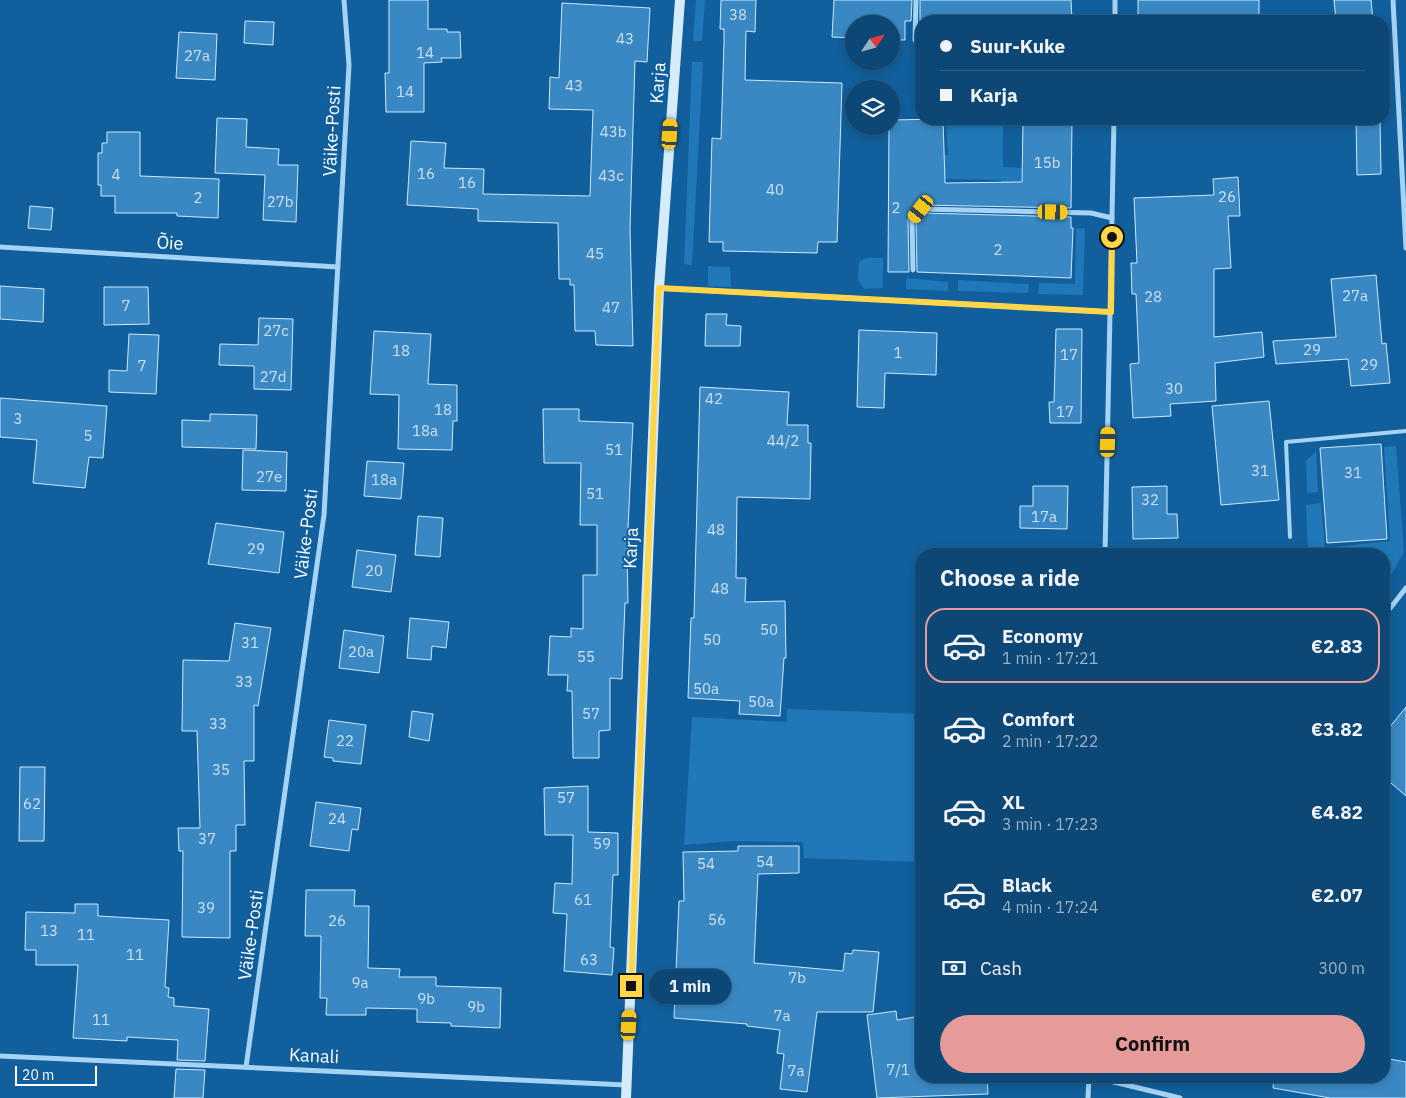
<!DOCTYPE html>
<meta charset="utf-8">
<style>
:root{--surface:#0d4775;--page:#1b517d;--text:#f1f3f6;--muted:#9ab2c5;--line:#2d5f87;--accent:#e69b98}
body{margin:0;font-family:"IBM Plex Sans",sans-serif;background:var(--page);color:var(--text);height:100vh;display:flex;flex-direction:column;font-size:19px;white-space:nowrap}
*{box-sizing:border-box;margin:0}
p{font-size:16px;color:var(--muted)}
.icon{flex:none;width:28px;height:28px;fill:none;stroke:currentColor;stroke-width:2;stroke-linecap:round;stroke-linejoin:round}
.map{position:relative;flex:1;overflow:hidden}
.panel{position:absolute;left:915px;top:548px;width:475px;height:535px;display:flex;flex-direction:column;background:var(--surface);border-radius:20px;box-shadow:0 2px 8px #0003,0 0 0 1px var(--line)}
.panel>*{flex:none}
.banner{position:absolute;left:915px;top:15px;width:475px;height:110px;border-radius:20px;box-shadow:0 2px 8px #0003,0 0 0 1px var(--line);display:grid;align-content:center;height:110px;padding:0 25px;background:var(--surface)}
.needle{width:32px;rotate:54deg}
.fabs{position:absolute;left:845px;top:15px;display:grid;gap:10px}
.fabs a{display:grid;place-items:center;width:55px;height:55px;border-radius:50%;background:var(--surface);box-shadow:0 2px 8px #0003,0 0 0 1px var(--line);font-size:25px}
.scale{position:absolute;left:15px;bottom:12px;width:82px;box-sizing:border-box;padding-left:5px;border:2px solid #fff;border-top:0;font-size:14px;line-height:18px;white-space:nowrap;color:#fff;-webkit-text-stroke:4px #115f9c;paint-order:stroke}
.end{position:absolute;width:22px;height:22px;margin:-11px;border:6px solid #ffd54a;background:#111;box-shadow:0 0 0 2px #111}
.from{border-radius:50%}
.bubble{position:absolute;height:35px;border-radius:18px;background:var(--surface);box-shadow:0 2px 8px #0003,0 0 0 1px var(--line);font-size:16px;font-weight:700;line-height:35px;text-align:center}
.car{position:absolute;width:15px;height:30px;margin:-15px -8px;border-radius:6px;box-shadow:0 0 4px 1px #0007;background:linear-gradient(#f5c518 24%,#345 0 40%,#f5c518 0 76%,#345 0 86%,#f5c518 0)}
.banner b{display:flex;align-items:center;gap:18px;height:48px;font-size:19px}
.banner b+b{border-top:1px solid var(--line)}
.banner i{width:12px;height:12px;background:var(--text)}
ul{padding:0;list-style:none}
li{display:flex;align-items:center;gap:15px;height:75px;margin:0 10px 8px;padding:0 15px;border:2px solid transparent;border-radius:20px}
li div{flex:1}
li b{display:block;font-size:19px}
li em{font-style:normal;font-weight:700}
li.selected{border-color:var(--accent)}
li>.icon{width:45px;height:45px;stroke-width:1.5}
h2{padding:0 25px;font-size:22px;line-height:60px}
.pay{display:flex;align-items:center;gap:12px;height:55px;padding:0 25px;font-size:19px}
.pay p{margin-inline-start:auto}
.cta{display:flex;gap:10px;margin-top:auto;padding:10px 25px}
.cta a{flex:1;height:58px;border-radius:30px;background:var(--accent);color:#111;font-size:20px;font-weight:700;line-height:58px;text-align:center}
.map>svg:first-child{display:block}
.green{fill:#2078b9}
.building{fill:#3a88c3;stroke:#ceeafe}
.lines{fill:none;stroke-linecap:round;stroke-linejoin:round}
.lane{stroke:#a5d3f4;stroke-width:4}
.street{stroke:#a5d3f4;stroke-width:5}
.secondary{stroke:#d5ecfd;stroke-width:10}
.route{stroke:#ffd54a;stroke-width:6}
.labels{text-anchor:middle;stroke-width:4;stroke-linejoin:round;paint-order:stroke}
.number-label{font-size:15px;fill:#cee1f0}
.street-label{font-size:18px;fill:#fff;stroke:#115f9c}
</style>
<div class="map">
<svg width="1406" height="1098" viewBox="0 0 1406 1098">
<rect width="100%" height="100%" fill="#115f9c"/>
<g class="green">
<path d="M696,0H705L702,41H693Z"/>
<path d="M692,62H703L692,265L684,264Z"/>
<path d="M946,119H1003V167L1022,168L1019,202L1001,201V180L945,179L922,155H948Z"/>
<path d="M1085,228L1083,295L1038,294L1039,283L1075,284L1076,229Z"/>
<path d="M866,258H883V288L864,289L858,280L859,262Z"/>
<path d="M708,266L730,267L731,287L708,286Z"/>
<path d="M906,278L948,282V291L906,289Z"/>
<path d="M958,280L1029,284L1028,293L958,291Z"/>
<path d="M1396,446L1404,552L1391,575L1384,576V554H1305L1308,553L1306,505L1321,503L1325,548L1390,541L1384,447Z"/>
<path d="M1316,451L1318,492L1307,493L1306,461Z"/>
<path d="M787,709L921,714V862L804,858L803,842L733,841L684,845L692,717L787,722Z"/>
</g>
<g class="building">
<path d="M389,0H428V29H447V32H460L461,58H441L442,62L424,63V112H386L385,73H389Z"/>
<path d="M721,0H756L755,32L746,31L745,80L842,83L837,242H818L817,253L723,251V242H709L712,138L721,139L724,42V29H720Z"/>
<path d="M834,0H912L911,21H905V40H891V24H854V38L832,37Z"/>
<path d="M920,0H1071L1072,21H920Z"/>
<rect x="1138" y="0" width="121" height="21"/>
<path d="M1334,0H1371L1373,21H1336Z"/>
<path d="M562,3L650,8L647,62L635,61L630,228L633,346L596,345L595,331H575L574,285H570V279H559L558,223L478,221V209L407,205L411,141L446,143L444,168L484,169L483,194L590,196L593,110L549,109L550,77L559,78Z"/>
<path d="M245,21L274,22L273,45L244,43Z"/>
<path d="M179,32L217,34L215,80L176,78Z"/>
<path d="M217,118L247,119L246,147L279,149L278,165H298L296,222L263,220L265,175L215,173Z"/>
<path d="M943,119L945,183L1022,182L1023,119H1072L1071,208L920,205L908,220L909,272H888L889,126H891V120Z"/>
<path d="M1356,119H1380L1381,174L1357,175Z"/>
<path d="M107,132H140V176L219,179L218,218L177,216V213H115V196H101V185H98V153H102V143H107Z"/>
<path d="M1238,177L1240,216H1228L1231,268L1214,269V337L1262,332L1264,357L1215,363L1216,401L1170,404L1171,416L1133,418L1130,364L1139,363L1136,294H1132L1131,263H1137L1134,198L1214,195L1213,179Z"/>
<path d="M30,206L53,208L51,230L28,228Z"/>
<path d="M923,213L1071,217V228H1073L1071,278L917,272L916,222Z"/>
<path d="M1376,275L1382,344L1386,343L1390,383L1351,386L1348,359L1276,364L1273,341L1336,337L1331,279Z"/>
<path d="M0,286L44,289L43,322L0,319Z"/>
<path d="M104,287H148L149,324L104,325Z"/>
<path d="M706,314H727L726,325L741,326L740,346H705Z"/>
<path d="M259,318L293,319L291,390L254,389V366L219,365L220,344L258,345Z"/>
<path d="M1056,329H1082L1081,423H1050L1049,402H1054Z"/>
<path d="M859,330L937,333L936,375L885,373L884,408L857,407Z"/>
<path d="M374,331L431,334L428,384L457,385V421H453L452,450L398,449L399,395L370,394Z"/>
<path d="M129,334L159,335L156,394L109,392V370L127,371Z"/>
<path d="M700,387L789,392L787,425H808V443H811L810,499L737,497L736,578H746L745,602L785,601L786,658H784L780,716L739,714L740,701L688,698L691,618H694Z"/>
<path d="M0,398L107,406L103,458L89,457L85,488L33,483L37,440L0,437Z"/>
<path d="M1269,401L1279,500L1221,505L1212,406Z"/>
<path d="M543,409H579V421L633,423L627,550L628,603H625L622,679L610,678V730L599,731V758H573L572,691H567L568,675H548L550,636L571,637V628L583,629V575H597V525H580L581,463H544Z"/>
<path d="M210,414L257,415L256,449L182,447V420L210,421Z"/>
<path d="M1381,444L1387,539L1327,543L1320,448Z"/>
<path d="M243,450L287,452L286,491L242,490Z"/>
<path d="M367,461L404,463L401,499L364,496Z"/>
<path d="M1033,486H1068L1067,529L1020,528V506H1033Z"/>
<path d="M1167,486V514H1177L1178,538L1133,539L1132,487Z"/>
<path d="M418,516L443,518L440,557L415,555Z"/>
<path d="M216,523L284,532L279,573L208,564Z"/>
<path d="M357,550L396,555L391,592L352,587Z"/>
<path d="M410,618L449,622L446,648L432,646L431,660L407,658Z"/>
<path d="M235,623L271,628L258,706L254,705V761H244L245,825H236V851H230V938L182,937L183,851H179L178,828H200L197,731H182L183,660L229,661Z"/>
<path d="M344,630L384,636L379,673L339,668Z"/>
<path d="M1406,707V796L1384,777V734Z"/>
<path d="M412,711L433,714L429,741L409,737Z"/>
<path d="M329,720L366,725L361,764L333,761V758L324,757Z"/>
<path d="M20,767H45L44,841H19Z"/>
<path d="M588,786V832L618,833V875H613L610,947L614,948L612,975L564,971L567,914L553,913L555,883L572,884L573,835H545L544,788Z"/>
<path d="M316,802L361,808L358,830L352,829L349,851L310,846Z"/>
<path d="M738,846H799V873L758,874L754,963L843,971L845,953L852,954L853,950L879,952L873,1012H817L807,1092L780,1089L784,1054L777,1053L780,1030L747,1026V1024L674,1018L679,901H684L683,852L738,851Z"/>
<path d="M306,890H355L354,906H369L368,968L400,969L399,977H436V986L501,988L500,1028L451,1026V1023L417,1022V1009L366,1008V1015H326L327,998H320L321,936H305Z"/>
<path d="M75,904H98V916L169,920L165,987L169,988L168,997L174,998V1006L209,1009L205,1061L177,1060L178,1040L127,1037V1041L73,1038L78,965H36V950H25L26,912L75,913Z"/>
<path d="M896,1011L897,1020L921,1016V1076H987L988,1094L877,1098L867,1015Z"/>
<path d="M1384,1058L1406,1062V1098H1330L1273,1088L1274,1076H1384Z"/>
<path d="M176,1069L205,1070L203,1098H174Z"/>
</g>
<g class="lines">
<path class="lane" d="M1290,537L1286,442L1406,431"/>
<g class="street">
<path d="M916,0L915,40L921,45"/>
<path d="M1393,0L1406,248"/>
<path d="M1115,21V0"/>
<path d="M0,247L338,267"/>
<path d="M913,270L912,220L921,209L1091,213L1112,218"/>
<path d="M659,288L1111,312"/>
<path d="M1105,554L1114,119"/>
<path d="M1384,616L1406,588"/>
<path d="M0,1056L626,1085"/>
<path d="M246,1067L324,515L349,65L344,0"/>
<path d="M1089,1076L1180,1098"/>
<path d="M1088,1098L1089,1076"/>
</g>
<path class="secondary" d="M626,1098L659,288L680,0"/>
</g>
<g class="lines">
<path class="route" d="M631,986L659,288L1111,312L1112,237"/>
</g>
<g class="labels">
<g class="number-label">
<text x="738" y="20">38</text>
<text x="625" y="44">43</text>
<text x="425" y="58">14</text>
<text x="197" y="61">27a</text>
<text x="574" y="91">43</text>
<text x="405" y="97">14</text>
<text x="613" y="137">43b</text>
<text x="1047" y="168">15b</text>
<text x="426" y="179">16</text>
<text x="116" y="180">4</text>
<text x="611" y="181">43c</text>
<text x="467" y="188">16</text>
<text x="775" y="195">40</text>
<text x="1227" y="202">26</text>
<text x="198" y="203">2</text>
<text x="280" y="207">27b</text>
<text x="896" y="213">2</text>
<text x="998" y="255">2</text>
<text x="595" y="259">45</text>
<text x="1355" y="301">27a</text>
<text x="1153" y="302">28</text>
<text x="126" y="311">7</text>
<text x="611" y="313">47</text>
<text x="276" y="336">27c</text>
<text x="1312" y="355">29</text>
<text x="401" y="356">18</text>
<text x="898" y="358">1</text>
<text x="1069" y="360">17</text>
<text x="1369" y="370">29</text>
<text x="142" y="371">7</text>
<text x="273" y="382">27d</text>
<text x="1174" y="394">30</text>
<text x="714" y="404">42</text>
<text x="443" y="415">18</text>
<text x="1065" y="417">17</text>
<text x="18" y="424">3</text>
<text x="425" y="436">18a</text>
<text x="88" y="441">5</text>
<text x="783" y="446">44/2</text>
<text x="614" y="455">51</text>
<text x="1260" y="476">31</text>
<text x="1353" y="478">31</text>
<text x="269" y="482">27e</text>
<text x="384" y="485">18a</text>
<text x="595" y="499">51</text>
<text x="1150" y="505">32</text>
<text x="1044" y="522">17a</text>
<text x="716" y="535">48</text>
<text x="256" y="554">29</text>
<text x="374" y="576">20</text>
<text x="720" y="594">48</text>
<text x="769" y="635">50</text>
<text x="712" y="645">50</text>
<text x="250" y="648">31</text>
<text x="361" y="657">20a</text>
<text x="586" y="662">55</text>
<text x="244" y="687">33</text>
<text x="706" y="694">50a</text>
<text x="761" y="707">50a</text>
<text x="591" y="719">57</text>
<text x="218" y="729">33</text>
<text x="345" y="746">22</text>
<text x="221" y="775">35</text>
<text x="566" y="803">57</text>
<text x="32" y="809">62</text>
<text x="337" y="824">24</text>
<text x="207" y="844">37</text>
<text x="602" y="849">59</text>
<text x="765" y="867">54</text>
<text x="706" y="869">54</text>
<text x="583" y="905">61</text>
<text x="206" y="913">39</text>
<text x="717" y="925">56</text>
<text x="337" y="926">26</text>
<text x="49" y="936">13</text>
<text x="86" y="940">11</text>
<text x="135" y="960">11</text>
<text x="589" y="965">63</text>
<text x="797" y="983">7b</text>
<text x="360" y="988">9a</text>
<text x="426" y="1004">9b</text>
<text x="476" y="1012">9b</text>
<text x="782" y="1021">7a</text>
<text x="101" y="1025">11</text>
<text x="898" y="1075">7/1</text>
<text x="796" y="1076">7a</text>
</g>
<g class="street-label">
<text transform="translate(658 83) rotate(-86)" y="6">Karja</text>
<text transform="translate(332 131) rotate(-87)" y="6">Väike-Posti</text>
<text transform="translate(170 243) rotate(3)" y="6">Õie</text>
<text transform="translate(306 534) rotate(-83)" y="6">Väike-Posti</text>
<text transform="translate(631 548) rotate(-87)" y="6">Karja</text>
<text transform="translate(251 935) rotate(-82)" y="6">Väike-Posti</text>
<text transform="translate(314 1056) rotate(3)" y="6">Kanali</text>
</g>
</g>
</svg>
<div class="fabs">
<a><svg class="needle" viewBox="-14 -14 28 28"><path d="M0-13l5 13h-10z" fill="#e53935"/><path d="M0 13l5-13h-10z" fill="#9ab2c5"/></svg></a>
<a><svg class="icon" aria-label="layers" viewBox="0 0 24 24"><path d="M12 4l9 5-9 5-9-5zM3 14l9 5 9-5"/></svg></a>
</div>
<div class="scale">20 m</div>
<i class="end from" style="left:1112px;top:237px"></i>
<i class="end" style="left:631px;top:986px"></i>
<div class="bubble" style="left:649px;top:969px;width:82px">1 min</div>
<i class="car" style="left:670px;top:134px;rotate:4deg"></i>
<i class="car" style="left:921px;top:209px;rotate:218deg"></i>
<i class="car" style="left:1053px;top:212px;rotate:91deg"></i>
<i class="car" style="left:1108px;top:442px;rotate:2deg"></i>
<i class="car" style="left:629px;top:1025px;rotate:3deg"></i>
<div class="banner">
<b><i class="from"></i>Suur-Kuke</b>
<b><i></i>Karja</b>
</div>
<section class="panel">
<h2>Choose a ride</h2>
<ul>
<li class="selected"><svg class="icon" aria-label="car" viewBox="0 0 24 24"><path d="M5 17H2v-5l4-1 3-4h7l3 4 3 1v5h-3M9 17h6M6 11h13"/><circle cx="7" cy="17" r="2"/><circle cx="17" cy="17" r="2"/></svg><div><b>Economy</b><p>1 min · 17:21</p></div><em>€2.83</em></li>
<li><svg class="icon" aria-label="car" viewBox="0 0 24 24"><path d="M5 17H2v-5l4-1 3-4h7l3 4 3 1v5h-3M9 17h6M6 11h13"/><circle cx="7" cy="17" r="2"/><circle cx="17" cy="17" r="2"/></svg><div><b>Comfort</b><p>2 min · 17:22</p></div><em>€3.82</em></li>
<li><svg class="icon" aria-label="car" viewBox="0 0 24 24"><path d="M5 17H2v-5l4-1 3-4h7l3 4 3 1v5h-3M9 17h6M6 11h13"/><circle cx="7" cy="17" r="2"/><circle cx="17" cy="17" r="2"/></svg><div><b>XL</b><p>3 min · 17:23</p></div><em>€4.82</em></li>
<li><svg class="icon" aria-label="car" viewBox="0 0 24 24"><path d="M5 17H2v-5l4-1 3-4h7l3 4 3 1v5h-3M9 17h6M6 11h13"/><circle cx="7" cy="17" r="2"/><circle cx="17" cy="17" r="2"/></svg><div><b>Black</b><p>4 min · 17:24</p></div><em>€2.07</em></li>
</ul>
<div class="pay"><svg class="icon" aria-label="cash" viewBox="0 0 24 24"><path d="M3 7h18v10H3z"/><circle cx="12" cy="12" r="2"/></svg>Cash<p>300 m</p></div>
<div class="cta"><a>Confirm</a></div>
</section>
</div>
